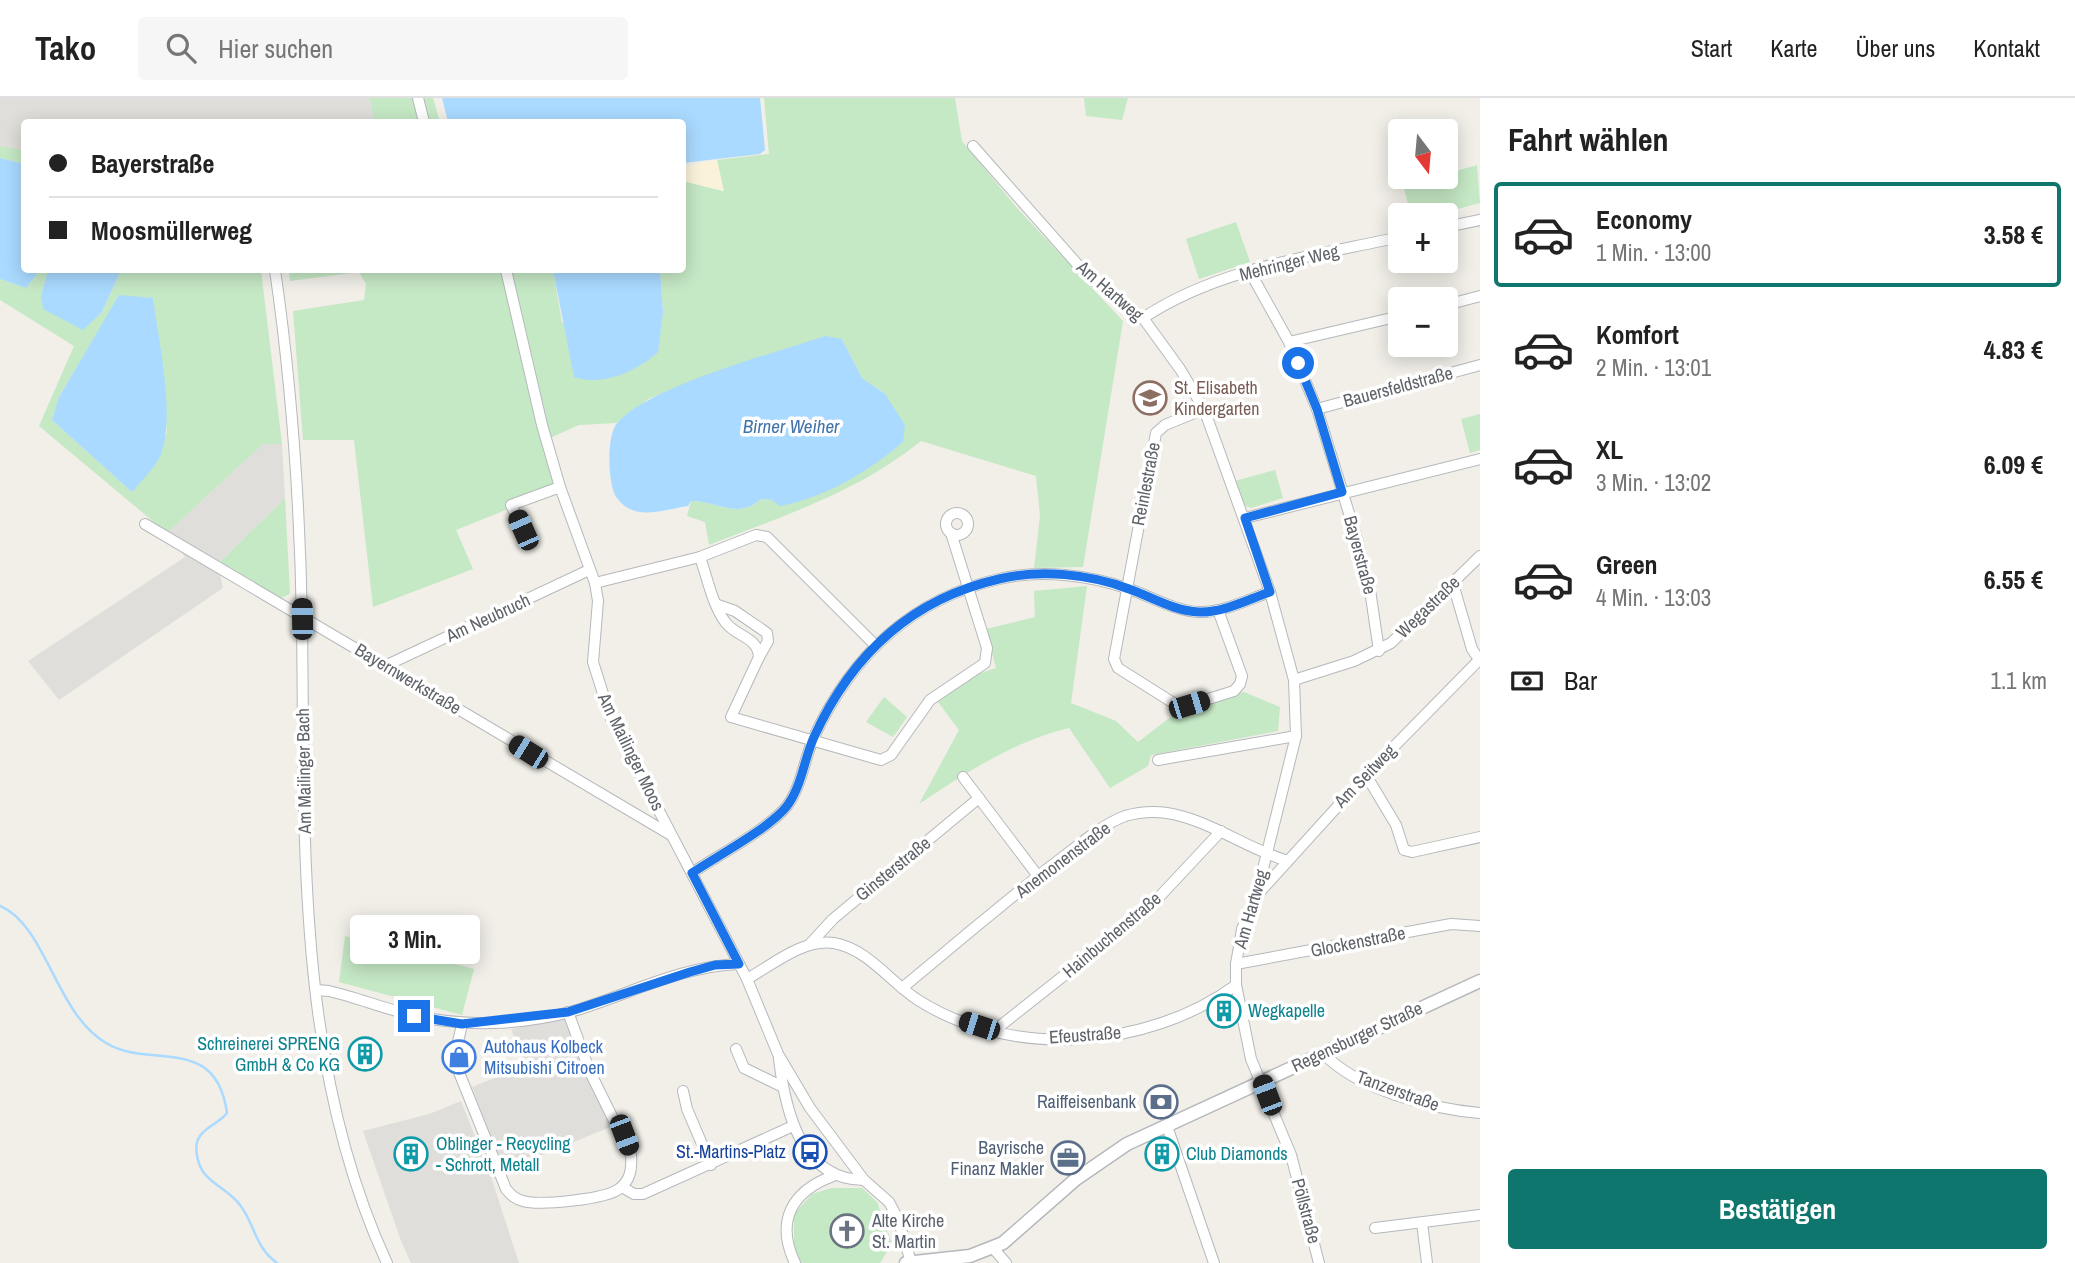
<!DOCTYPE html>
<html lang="de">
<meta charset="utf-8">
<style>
:root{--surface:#fff;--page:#f6f6f6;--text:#222;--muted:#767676;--line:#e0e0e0;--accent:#0f766e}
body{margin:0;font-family:"Archivo Narrow",sans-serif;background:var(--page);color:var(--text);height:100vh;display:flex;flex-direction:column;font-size:26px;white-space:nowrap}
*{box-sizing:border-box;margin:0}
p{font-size:23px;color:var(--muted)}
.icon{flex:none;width:38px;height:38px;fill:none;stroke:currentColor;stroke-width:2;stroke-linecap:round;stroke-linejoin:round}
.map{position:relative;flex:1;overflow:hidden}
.side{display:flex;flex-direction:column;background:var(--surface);width:595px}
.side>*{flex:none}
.top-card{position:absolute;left:21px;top:21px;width:665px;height:154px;border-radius:7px;box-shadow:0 4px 18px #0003;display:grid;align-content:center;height:154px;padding:0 28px;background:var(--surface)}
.needle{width:46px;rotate:164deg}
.tools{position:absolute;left:1388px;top:21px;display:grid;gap:14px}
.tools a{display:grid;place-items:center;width:70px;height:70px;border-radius:7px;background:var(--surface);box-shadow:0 4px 18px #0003;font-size:35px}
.end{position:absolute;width:32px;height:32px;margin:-16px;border:9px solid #1a73e8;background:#fff;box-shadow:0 0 0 4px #fff}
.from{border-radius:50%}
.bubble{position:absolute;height:49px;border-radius:7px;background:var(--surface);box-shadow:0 4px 18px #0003;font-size:23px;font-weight:800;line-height:49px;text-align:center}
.car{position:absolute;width:21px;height:42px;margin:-21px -10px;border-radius:9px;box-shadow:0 0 5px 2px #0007;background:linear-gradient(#222 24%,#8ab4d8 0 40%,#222 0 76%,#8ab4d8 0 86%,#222 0)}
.top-card b{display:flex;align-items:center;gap:24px;height:66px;font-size:26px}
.top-card b+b{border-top:2px solid var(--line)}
.top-card i{width:18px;height:18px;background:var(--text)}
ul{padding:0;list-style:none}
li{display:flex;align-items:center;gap:21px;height:105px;margin:0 14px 10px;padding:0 14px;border:4px solid transparent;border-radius:7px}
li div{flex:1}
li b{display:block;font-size:26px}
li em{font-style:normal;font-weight:800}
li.selected{border-color:var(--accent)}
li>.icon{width:63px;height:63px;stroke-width:1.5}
h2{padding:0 28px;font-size:32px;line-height:84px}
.pay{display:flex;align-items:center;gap:18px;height:77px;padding:0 28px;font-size:26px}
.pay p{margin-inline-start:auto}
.action{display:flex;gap:14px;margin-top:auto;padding:14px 28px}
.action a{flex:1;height:80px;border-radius:7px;background:var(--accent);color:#fff;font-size:28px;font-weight:800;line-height:80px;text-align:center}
header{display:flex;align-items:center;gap:42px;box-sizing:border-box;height:98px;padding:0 35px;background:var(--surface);border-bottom:2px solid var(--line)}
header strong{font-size:33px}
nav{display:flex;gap:38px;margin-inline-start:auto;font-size:24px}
.search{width:490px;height:63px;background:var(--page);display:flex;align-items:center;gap:18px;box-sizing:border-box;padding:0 24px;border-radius:7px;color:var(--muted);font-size:26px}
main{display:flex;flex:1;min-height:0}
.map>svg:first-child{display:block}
.industrial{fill:#e0deda}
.green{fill:#c5e8c5;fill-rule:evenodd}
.sand{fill:#fbf3d9}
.water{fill:#aadaff}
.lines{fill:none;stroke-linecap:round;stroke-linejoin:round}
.stream{stroke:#aadaff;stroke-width:2.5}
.minor-casing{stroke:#b5b8bc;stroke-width:12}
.tertiary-casing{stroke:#b5b8bc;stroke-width:15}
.minor{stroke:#fff;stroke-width:10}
.tertiary{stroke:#fff;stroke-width:12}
.route{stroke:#1a73e8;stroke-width:9}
.labels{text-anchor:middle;stroke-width:7;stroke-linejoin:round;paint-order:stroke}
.street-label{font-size:18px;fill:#5f6368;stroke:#fff}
.education-label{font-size:18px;fill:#785e54;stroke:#fff;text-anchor:start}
.culture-label{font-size:18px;fill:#0d838f;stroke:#fff;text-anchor:start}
.shop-label{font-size:18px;fill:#366cbe;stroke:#fff;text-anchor:start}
.service-label{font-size:18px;fill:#4e5e75;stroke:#fff;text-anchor:end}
.transit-label{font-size:18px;fill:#164399;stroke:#fff;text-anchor:end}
.worship-label{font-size:18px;fill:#5b616d;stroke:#fff;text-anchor:start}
.water-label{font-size:19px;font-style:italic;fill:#4174aa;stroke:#fff}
</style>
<header>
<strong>Tako</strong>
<div class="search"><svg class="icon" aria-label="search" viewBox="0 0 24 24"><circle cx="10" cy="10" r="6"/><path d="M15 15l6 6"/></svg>Hier suchen</div>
<nav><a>Start</a><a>Karte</a><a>Über uns</a><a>Kontakt</a></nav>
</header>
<main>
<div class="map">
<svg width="1480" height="1165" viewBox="0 0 1480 1165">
<rect width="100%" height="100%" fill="#f1efe8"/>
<g class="industrial">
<path d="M0,0H370L374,24H24V52L0,48Z"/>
<path d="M263,346H282L285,400L218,466L223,490L59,602L28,563L185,459L167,435Z"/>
<path d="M565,921L610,1029L504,1073L472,989L525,968L511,931Z"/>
<path d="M461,1003L491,1079L519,1165H411L401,1143L363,1033L429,1016Z"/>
</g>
<g class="green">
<path d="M370,0H433L440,24H369H374Z"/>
<path d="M764,0H955L962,43L1017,110L1123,223L1083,469L1034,470L1040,418L1036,378L921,343C858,394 783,418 709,447L705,424L687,418L691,403C718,403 738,422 761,401L772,402L885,296L862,280L842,241L650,300L616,325L579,327L541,344L555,392L456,432L473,471L373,509L354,342H303L293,213L364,202L366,186L359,174L290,183L289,172H553L562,225L663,214L660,172H682L683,83L723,93L717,62L769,56Z"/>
<path d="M1084,0H1128L1122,22L1086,18Z"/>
<path d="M0,48L24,52V66L0,60Z"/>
<path d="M1477,67L1480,105L1435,117H1411L1403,87L1446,79V76Z"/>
<path d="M1236,124L1250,164L1199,181L1186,141Z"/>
<path d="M40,172H48L41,198L102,214L121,172H261L282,346H263L167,435L39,328L74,248L0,202V181L26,190ZM119,198L153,200L167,335L132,394L52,322L59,299Z"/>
<path d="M1480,316V352L1470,355L1461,321Z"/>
<path d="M1275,372L1283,400L1251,410L1242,406L1235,383Z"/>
<path d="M285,400L290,496L279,501L218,466Z"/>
<path d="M1087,488L1071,605L1116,623L1138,644L1176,615L1239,595L1244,594L1280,609L1278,633L1151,657L1148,668L1110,690L1069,630C1014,643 965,675 919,706L959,632L938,604L975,577L996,570L986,531L1035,519L1034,493Z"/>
<path d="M884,599L907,619L893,639L866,624Z"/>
<path d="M345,838L474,871L462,917L339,884Z"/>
<path d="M831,1090H862L877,1104L892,1146L880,1165H800L794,1152V1116L812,1096Z"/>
</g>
<path class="sand" d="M717,62L724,93L683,83V69Z"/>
<g class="water">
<path d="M442,0H760L765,52L760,56L683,65L682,24H448Z"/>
<path d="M0,60L24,66V172H40L26,190L0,181Z"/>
<path d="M48,172H121L102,214L83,232L43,211L41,198Z"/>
<path d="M553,172H660L663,214L658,254C637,273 602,289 574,279Z"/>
<path d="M119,197L153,200C158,239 176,321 161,356C156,369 141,383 132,394L52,322L59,299Z"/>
<path d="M825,238L842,241L862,280L885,296L905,327L903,344C868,374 826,399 780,408L772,402L761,401C738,422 718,403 691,403L688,408C662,412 632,425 615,397C608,383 606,336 618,324C653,287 772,256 825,238Z"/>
</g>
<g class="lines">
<path class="stream" d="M0,808C47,828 55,915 106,945C150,972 216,935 227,1015C219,1026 201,1030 197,1044C195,1054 198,1067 204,1075C213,1087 231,1094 240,1107C256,1128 254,1148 277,1165"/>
<defs>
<g id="minor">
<path d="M418,0L424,24"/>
<path d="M973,48L1086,176L1115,201L1143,220L1180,271L1204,311L1270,494L1294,582L1296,638L1256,799L1242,831L1236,866V887L1251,961L1291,1057L1319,1165"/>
<path d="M1446,129L1480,122"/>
<path d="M275,172C292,289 300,406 302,525C305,738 295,967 387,1165"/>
<path d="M506,172L542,327L560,389L595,485L598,503L593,564L611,621L747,881L778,956L810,1010L864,1082L889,1104L898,1121L911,1164"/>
<path d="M1249,172L1289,244L1317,311L1356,438L1370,492L1379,553"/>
<path d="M1446,207L1480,198"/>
<path d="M1143,220C1218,170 1314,158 1400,139"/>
<path d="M1289,244L1400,218"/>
<path d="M1204,311L1165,327L1156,335L1114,561L1118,570L1175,606L1189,607L1234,593L1240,586L1242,578L1218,512"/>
<path d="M1317,311L1480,267"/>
<circle cx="957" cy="426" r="11"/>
<path d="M1245,420L1480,361"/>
<path d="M145,426L671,737"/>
<path d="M523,432L511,407L560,389"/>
<path d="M700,459C707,479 713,509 726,525C737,539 758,539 759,559L731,619L881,662L891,657L930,602L985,565L987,550L951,435"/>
<path d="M595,485L700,459L756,437L767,439L874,546"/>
<path d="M1453,486L1472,551L1480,563"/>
<path d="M718,507L735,513L767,535L768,543L759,559"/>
<path d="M387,567L589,472"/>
<path d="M1294,582L1354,563L1391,545L1480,458"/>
<path d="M1158,662L1296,638"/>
<path d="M1366,677L1396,727L1404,752L1412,754L1480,739"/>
<path d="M963,679L1038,778"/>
<path d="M692,775C717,758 770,730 787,708C802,688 804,661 814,639C851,559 911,501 999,481C1040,471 1090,477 1129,491C1152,499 1175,513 1199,514C1223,515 1249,501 1270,494"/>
<path d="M1259,795L1366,677L1480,561"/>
<path d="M810,846L833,821L979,700"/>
<path d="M1236,866L1451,826L1480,828"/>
<path d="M747,881C772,867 804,840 834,845C868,851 890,884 918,902C1012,962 1148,951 1236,887"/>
<path d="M902,890C953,848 1003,805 1055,765C1077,749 1099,728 1125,718C1139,714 1153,713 1167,715C1210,722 1245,750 1285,762"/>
<path d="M316,892L329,893C359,900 387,912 416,918C466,929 521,927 570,914C626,898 680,868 739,866"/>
<path d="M462,926L454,962L506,1091C511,1097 515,1101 523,1103C540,1108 606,1101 619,1091C631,1082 632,1070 631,1057L590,974L568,914"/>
<path d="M995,932L1147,812L1221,733"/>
<path d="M736,951L744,970L783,989"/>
<path d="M1323,955C1356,991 1432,1011 1480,1015"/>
<path d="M779,961C785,1012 801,1082 864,1082"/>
<path d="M683,993L687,1011L711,1067"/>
<path d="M1167,1028L1214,1165"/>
<path d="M622,1089L634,1096H643L793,1028"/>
<path d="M1422,1125L1427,1165"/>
<path d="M1375,1130L1480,1117"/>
<path d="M993,1150L1006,1165"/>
<path d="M795,1165C775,1123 792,1093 833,1078"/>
</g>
<path id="tertiary" d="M906,1165L970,1158L1003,1145L1076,1081L1127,1046L1480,883"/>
</defs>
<use href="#minor" class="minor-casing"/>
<use href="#tertiary" class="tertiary-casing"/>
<use href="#minor" class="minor"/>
<use href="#tertiary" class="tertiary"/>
</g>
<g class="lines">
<path class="route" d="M414,918L462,926L568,914L690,874L715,867L739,866L692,775C717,758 770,730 787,708C802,688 804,661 814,639C851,558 911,501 999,481C1040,471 1090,476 1129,491C1152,499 1174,513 1199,514C1223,515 1249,501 1270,494L1245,420L1342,394L1317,311L1298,265"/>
</g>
<defs>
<symbol id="school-ring" viewBox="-11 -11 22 22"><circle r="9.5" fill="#fff" stroke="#8d6e63" stroke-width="1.5"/><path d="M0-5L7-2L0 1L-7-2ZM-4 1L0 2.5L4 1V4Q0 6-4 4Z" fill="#8d6e63"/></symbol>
<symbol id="building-ring" viewBox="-11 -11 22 22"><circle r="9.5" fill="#fff" stroke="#0f9aa8" stroke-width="1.5"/><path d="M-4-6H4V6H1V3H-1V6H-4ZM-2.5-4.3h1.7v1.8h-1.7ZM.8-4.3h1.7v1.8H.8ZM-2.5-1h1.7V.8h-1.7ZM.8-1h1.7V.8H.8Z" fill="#0f9aa8"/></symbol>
<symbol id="shop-ring" viewBox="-11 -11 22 22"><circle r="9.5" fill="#fff" stroke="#3f7fe0" stroke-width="1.5"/><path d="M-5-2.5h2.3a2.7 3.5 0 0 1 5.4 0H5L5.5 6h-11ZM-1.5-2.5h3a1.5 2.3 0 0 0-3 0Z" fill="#3f7fe0"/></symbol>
<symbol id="bank-ring" viewBox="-11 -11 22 22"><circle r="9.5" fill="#fff" stroke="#5c6f8a" stroke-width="1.5"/><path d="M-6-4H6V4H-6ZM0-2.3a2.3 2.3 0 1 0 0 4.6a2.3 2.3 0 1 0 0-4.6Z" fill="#5c6f8a"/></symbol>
<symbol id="bus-ring" viewBox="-11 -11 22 22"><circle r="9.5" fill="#fff" stroke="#1a4fb4" stroke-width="1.5"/><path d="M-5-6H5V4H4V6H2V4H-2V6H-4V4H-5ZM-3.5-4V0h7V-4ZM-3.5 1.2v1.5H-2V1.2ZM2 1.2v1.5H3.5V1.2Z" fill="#1a4fb4"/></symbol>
<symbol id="office-ring" viewBox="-11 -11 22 22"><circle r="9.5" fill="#fff" stroke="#5c6f8a" stroke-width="1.5"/><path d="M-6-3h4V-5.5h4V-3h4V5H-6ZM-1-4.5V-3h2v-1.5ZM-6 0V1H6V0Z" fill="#5c6f8a"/></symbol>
<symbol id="church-ring" viewBox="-11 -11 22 22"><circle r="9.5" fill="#fff" stroke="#6b7280" stroke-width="1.5"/><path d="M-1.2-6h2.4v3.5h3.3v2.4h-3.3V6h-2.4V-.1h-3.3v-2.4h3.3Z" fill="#6b7280"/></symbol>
</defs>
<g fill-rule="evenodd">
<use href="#school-ring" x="1131" y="281" width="38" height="38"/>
<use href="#building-ring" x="1205" y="894" width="38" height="38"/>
<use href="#building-ring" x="346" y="937" width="38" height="38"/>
<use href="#shop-ring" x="440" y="940" width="38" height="38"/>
<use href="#bank-ring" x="1142" y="985" width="38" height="38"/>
<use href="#bus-ring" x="791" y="1035" width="38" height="38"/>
<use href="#building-ring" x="392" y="1037" width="38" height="38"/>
<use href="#building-ring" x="1143" y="1037" width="38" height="38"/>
<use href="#office-ring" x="1049" y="1041" width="38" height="38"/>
<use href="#church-ring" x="828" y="1114" width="38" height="38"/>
</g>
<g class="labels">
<g class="street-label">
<text transform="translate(1289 165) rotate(-14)" y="6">Mehringer Weg</text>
<text transform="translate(1110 193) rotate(41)" y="6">Am Hartweg</text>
<text transform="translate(1398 289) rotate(-15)" y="6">Bauersfeldstraße</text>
<text transform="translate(1146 386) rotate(-79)" y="6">Reinlestraße</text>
<text transform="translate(1360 457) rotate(75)" y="6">Bayerstraße</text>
<text transform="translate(1428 509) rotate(-44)" y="6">Wegastraße</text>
<text transform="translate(488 520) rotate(-25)" y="6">Am Neubruch</text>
<text transform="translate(408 581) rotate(31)" y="6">Bayernwerkstraße</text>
<text transform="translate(631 654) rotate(64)" y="6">Am Mailinger Moos</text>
<text transform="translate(304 673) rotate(-91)" y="6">Am Mailinger Bach</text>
<text transform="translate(1365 678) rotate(-46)" y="6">Am Seitweg</text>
<text transform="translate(1063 762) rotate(-37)" y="6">Anemonenstraße</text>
<text transform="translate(893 771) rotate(-39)" y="6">Ginsterstraße</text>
<text transform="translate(1251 811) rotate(-74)" y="6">Am Hartweg</text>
<text transform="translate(1112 837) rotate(-40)" y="6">Hainbuchenstraße</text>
<text transform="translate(1358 844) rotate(-11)" y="6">Glockenstraße</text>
<text transform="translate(1085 937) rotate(-4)" y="6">Efeustraße</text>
<text transform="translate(1357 939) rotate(-25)" y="6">Regensburger Straße</text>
<text transform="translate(1398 993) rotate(20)" y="6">Tanzerstraße</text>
<text transform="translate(1306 1113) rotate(75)" y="6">Pöllstraße</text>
</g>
<g class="education-label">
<text x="1174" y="296">St. Elisabeth<tspan x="1174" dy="21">Kindergarten</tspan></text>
</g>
<g class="culture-label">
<text x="1248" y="919">Wegkapelle</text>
<text x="340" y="952" text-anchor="end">Schreinerei SPRENG<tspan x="340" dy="21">GmbH &amp; Co KG</tspan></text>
<text x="436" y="1052">Oblinger - Recycling<tspan x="436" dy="21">- Schrott, Metall</tspan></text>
<text x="1186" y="1062">Club Diamonds</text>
</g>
<g class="shop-label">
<text x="484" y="955">Autohaus Kolbeck<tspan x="484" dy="21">Mitsubishi Citroen</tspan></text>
</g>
<g class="service-label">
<text x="1136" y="1010">Raiffeisenbank</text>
<text x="1044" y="1056">Bayrische<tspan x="1044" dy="21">Finanz Makler</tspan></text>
</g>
<g class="transit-label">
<text x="786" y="1060">St.-Martins-Platz</text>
</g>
<g class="worship-label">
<text x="872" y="1129">Alte Kirche<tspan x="872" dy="21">St. Martin</tspan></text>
</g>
<g class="water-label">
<text x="791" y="335">Birner Weiher</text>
</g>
</g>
</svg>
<div class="tools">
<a><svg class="needle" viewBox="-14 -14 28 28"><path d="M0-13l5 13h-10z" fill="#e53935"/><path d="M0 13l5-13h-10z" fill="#767676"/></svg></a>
<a>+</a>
<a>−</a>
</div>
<i class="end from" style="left:1298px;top:265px"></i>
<i class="end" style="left:414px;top:918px"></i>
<div class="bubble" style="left:350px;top:817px;width:130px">3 Min.</div>
<i class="car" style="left:523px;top:432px;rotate:336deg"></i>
<i class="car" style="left:302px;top:521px;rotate:359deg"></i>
<i class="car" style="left:1189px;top:607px;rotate:73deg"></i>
<i class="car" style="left:528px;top:654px;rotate:302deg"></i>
<i class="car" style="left:979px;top:928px;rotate:288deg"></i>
<i class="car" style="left:1267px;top:997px;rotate:339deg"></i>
<i class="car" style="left:624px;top:1037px;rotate:159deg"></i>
<div class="top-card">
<b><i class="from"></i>Bayerstraße</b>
<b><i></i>Moosmüllerweg</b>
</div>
</div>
<section class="side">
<h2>Fahrt wählen</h2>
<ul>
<li class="selected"><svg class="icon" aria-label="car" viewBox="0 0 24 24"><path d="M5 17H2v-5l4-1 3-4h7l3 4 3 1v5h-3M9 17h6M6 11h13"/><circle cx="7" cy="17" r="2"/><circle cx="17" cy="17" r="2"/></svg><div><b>Economy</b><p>1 Min. · 13:00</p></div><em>3.58 €</em></li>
<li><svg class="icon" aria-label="car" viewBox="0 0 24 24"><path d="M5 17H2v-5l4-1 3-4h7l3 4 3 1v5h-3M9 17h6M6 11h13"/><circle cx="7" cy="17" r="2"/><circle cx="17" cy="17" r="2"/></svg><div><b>Komfort</b><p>2 Min. · 13:01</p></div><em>4.83 €</em></li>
<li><svg class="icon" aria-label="car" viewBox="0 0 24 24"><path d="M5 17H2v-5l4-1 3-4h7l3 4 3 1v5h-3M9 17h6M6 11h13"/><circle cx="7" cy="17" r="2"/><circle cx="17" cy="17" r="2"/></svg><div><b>XL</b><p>3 Min. · 13:02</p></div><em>6.09 €</em></li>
<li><svg class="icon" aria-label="car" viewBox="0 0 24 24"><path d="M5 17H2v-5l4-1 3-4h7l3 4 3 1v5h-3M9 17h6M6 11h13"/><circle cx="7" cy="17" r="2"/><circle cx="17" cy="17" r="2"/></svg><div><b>Green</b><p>4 Min. · 13:03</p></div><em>6.55 €</em></li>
</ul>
<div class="pay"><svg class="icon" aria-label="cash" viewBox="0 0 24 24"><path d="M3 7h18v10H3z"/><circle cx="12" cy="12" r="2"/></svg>Bar<p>1.1 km</p></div>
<div class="action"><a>Bestätigen</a></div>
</section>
</main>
